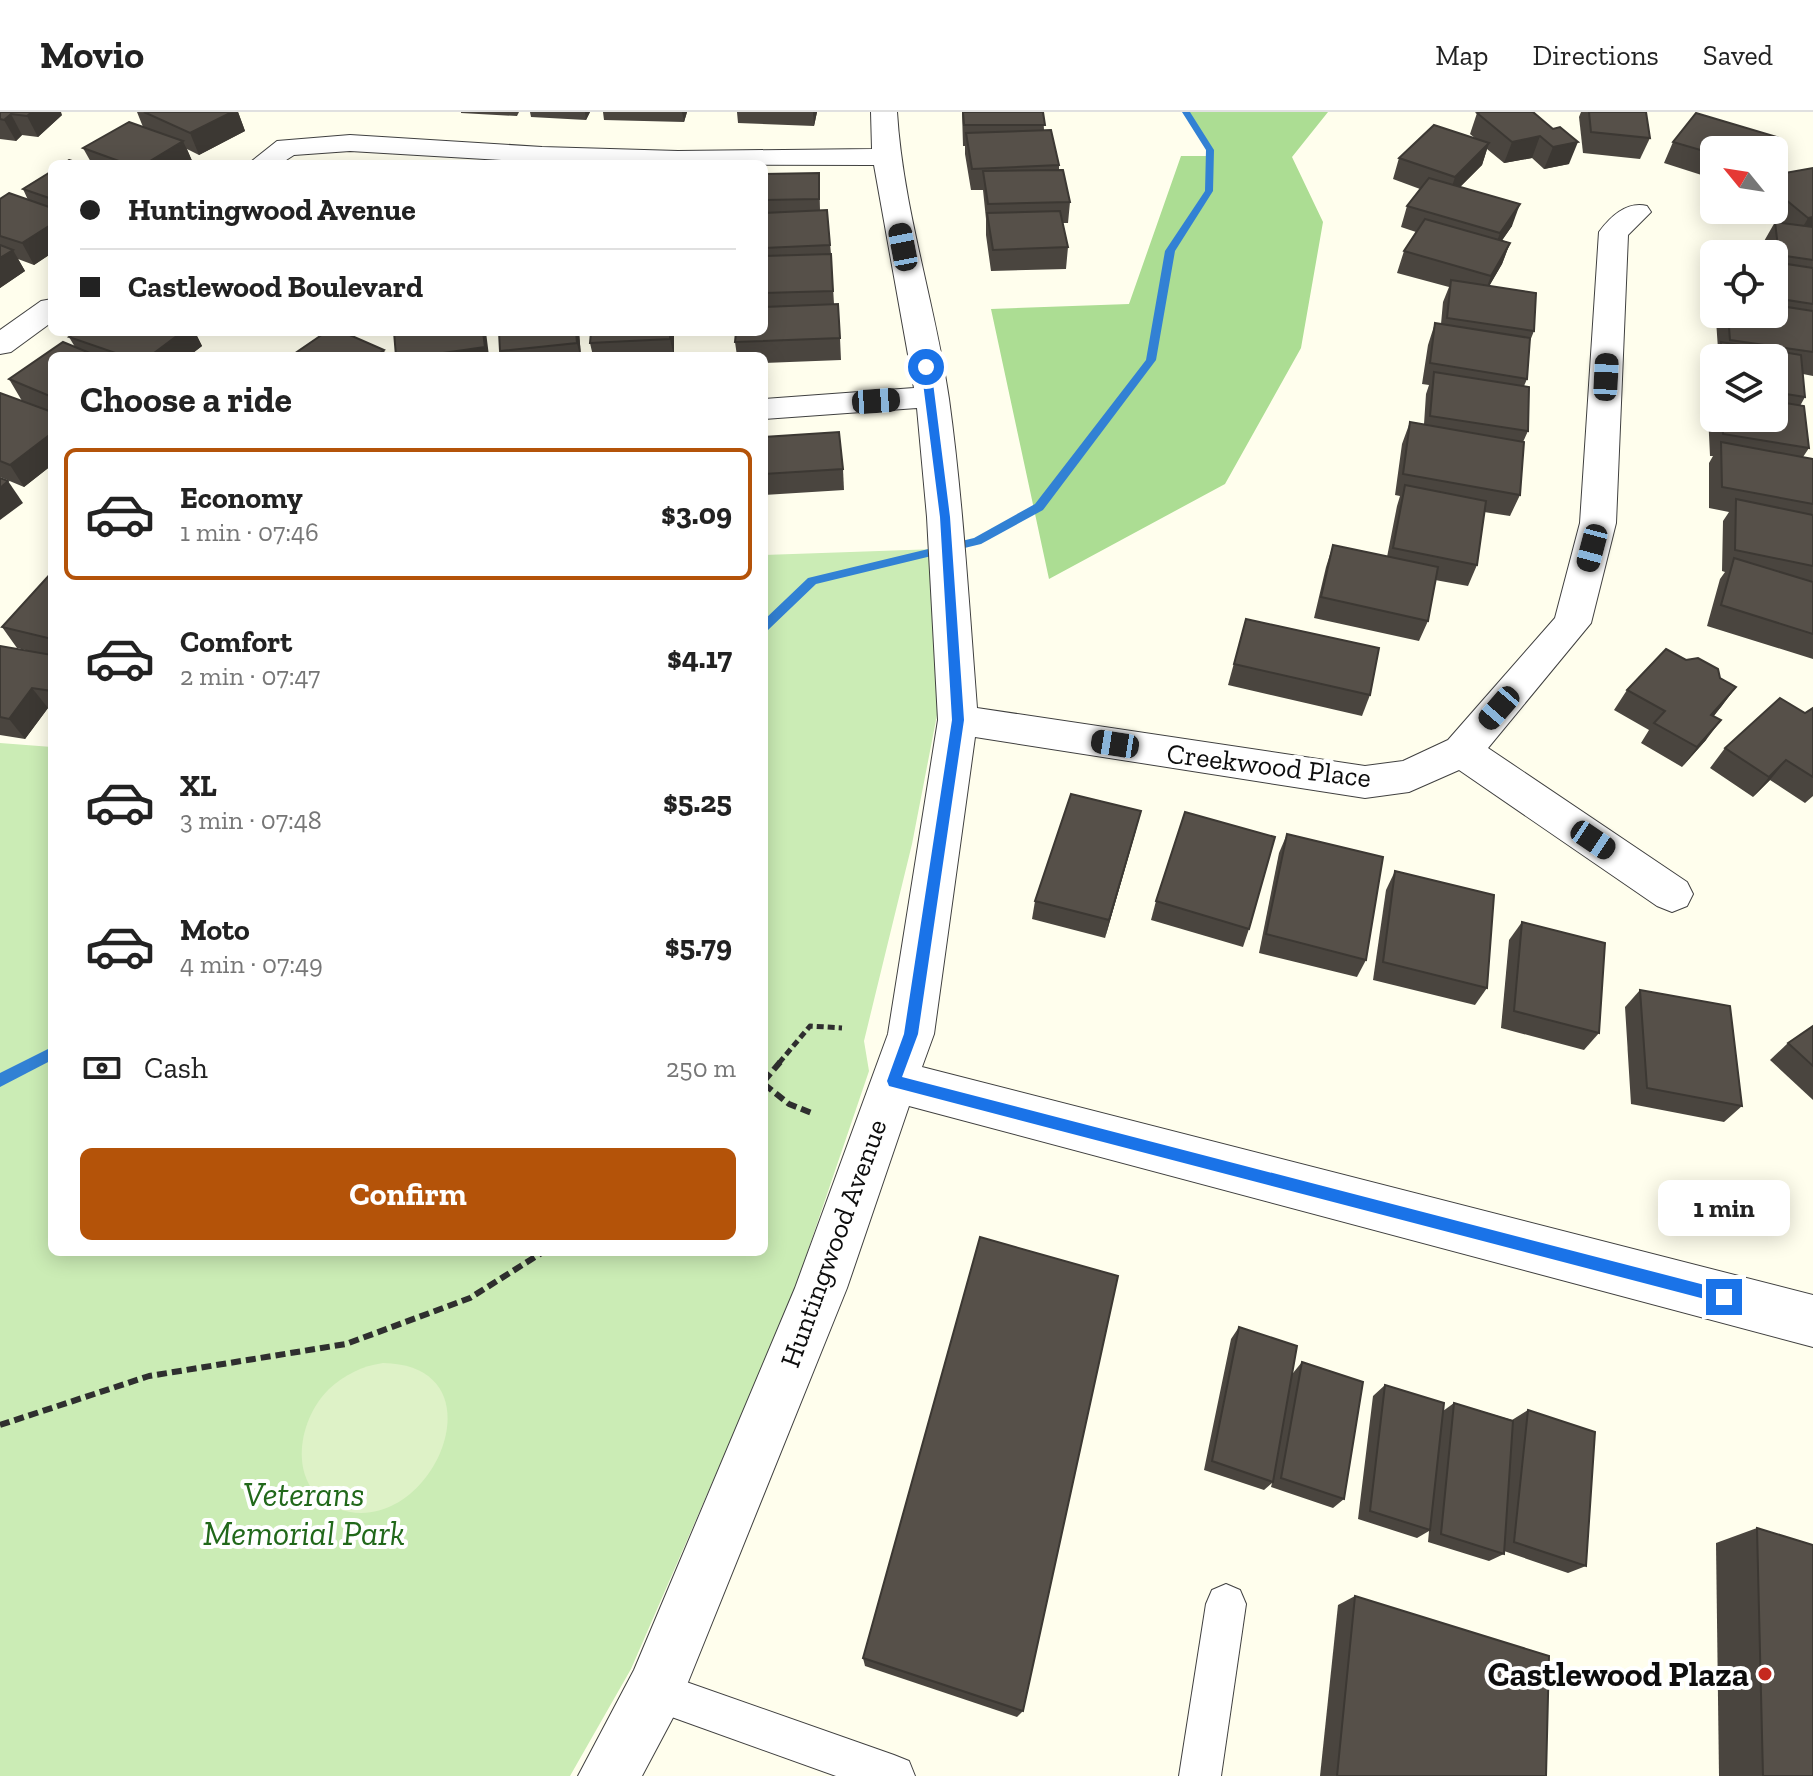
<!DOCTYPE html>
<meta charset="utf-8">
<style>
:root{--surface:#fff;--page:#f2f2f2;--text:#222;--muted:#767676;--line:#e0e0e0;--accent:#b45309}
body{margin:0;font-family:"Zilla Slab",serif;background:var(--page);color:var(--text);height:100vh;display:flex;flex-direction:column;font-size:30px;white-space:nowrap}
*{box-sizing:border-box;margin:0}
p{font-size:26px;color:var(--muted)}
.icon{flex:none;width:44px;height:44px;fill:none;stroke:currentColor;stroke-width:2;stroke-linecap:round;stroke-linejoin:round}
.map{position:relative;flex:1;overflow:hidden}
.sheet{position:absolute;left:48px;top:240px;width:720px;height:904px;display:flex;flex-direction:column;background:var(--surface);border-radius:12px;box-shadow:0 4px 20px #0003}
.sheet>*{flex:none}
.top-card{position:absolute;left:48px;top:48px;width:720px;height:176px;border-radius:12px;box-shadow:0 4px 20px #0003;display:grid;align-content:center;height:176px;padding:0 32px;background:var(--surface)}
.needle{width:52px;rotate:300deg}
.controls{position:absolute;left:1700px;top:24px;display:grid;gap:16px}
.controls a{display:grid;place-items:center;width:88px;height:88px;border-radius:12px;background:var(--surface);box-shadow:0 4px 20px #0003;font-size:40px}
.end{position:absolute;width:36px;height:36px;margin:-18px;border:10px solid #1a73e8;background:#fff;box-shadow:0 0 0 4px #fff}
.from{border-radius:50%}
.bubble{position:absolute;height:56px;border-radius:12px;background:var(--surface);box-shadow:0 4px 20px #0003;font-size:26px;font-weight:700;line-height:56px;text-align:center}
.car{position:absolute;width:24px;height:48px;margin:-24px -12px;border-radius:10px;box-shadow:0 0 6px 2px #0007;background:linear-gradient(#222 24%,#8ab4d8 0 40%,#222 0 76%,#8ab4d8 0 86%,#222 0)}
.top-card b{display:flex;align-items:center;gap:28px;height:76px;font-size:30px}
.top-card b+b{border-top:2px solid var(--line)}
.top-card i{width:20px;height:20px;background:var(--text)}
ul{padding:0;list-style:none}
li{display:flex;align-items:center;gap:24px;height:132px;margin:0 16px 12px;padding:0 16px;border:4px solid transparent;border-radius:12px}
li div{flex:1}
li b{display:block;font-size:30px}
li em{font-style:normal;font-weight:700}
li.on{border-color:var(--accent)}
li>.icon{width:72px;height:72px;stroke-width:1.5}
h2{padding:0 32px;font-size:36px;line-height:96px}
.pay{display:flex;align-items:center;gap:20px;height:88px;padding:0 32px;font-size:30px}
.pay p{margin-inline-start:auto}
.action{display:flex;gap:16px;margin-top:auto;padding:16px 32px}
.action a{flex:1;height:92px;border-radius:12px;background:var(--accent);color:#fff;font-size:32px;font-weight:700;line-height:92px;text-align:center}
header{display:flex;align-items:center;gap:48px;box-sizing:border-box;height:112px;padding:0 40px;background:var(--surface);border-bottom:2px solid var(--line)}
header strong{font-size:38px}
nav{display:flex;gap:44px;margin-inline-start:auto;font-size:28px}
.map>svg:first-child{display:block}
.green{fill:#cbecb5}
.forest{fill:#acdd93}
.pitch{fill:#def2c7}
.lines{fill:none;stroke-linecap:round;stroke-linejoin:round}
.stream{fill:#3281d4;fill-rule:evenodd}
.lane-casing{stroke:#404040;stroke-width:2}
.street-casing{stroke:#404040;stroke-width:2}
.path-far1{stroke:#2f2f2f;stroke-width:5;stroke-dasharray:7 4;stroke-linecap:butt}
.path{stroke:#2f2f2f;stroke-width:6;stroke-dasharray:10 5;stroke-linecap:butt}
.lane{fill:#fff;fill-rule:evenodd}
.street{fill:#fff;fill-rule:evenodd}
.wall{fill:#4a453f;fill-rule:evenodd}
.shaded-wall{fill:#3c3833}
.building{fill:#565049;stroke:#3c3833;stroke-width:2}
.route{fill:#1a73e8}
.poi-dot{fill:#c5291e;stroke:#fff;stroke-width:3}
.labels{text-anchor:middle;stroke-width:8;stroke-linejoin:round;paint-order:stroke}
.street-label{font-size:28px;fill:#0d0d0d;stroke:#fff}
.near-park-label{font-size:34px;font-style:italic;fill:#21681a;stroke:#fff}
.near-poi-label{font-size:34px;font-weight:bold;fill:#0d0d0d;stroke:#fff;text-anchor:end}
</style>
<header>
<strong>Movio</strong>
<nav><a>Map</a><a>Directions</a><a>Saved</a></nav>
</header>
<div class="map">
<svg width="1813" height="1664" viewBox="0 0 1813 1664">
<rect width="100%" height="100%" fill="#fffeed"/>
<path class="green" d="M937,437V603L912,732L864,929L869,959L789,1194L631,1557L570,1664H0V631L52,635V1140H764V443Z"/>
<path class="forest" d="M1187,0H1328L1292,45L1323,110L1301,236L1225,372L1049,467L991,197L1129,192L1181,44H1211Z"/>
<path class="pitch" d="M383,1251C508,1253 429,1433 336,1396C287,1376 296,1309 329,1277C344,1263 362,1254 383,1251Z"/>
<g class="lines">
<g class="stream">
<path d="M1182,0H1190L1214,38L1213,79L1175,139L1156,248L1043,398L981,432L816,472L768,518L764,519V508L808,466L974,426L1035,392L1146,248L1165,139L1205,79L1206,38Z"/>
<path d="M52,935V948L0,975V961Z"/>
</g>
<defs>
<g id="lane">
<path d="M1226,1472L1240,1478L1246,1492L1221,1664H1179L1206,1492L1212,1478Z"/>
<path d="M655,1559L894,1643L909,1649L915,1664H836L655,1599L641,1593L635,1579L641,1565Z"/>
</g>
<g id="street">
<path d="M871,0H897C903,97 935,191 949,287C963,389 969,493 977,596L1365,654L1403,649L1448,628L1555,506L1580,411L1599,120C1611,104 1627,89 1647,94L1651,100L1628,123L1616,411L1591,511L1488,636L1687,770L1693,782L1687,794L1672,800L1657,794L1459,658L1409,680L1365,686L975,625L934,922L922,955L1813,1183V1235L909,994L847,1176L676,1600L642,1664H578L634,1558L795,1176L888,922L938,608L927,405L917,296L764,307V287L914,276L874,53L567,52L350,39L294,43L280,52H248L277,29L350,23L542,35L678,39L872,37Z"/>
<path d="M52,187V210L11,240L0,242V218L41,189Z"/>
</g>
</defs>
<use href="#lane" class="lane-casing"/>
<use href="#street" class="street-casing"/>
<path class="path-far1" d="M779,951L810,914L842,916"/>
<g class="path">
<path d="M764,969L781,949"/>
<path d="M764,972L789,992L814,1002"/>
<path d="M0,1313L149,1264L346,1232L470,1186L543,1140"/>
</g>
<use href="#lane" class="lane"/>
<use href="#street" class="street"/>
</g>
<g class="wall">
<path d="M0,0L62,3L38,25L22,23L16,29L0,27Z"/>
<path d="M137,0H238L245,19L199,43L187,37L193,51L190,52H92L83,36L143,15Z"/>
<path d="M461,0H519L517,4L461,1Z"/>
<path d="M530,0H590L586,8L531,5Z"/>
<path d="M603,0H687L684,10L604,8Z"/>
<path d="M737,0H817L814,14L738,11Z"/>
<path d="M962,0H1043L1044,18L1059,53V58L1070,90L1068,111H1063L1068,135L1066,157L991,159L986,123V107L983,78H971L965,42V34H963Z"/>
<path d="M1533,0L1569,52L1544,57L1532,46L1504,51L1487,37L1482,53L1460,75L1512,114L1502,128L1510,131L1502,152L1489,174L1534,219L1530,229L1527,267L1524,274L1528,319L1523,330L1520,383L1510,404L1484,400L1477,453L1468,474L1435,468L1428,509L1419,529L1314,506L1326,455L1333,433L1387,445L1397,394L1400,384L1395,383L1402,332L1410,310L1424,312L1426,282L1429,273L1422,272L1428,233L1435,211L1441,212L1443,190L1449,175L1397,161L1404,139L1416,120L1401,115L1407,94L1420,77L1393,67L1399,46L1476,27L1470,22L1477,1Z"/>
<path d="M1581,0H1646L1650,26L1640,47L1583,41L1579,5Z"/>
<path d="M1777,25L1771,38H1714V67L1664,51L1673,30Z"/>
<path d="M1813,56V264L1803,262L1805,285L1800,294L1809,336L1803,345L1813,347V547L1707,514L1720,467L1725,460L1722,459L1723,409L1729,400L1709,396V351L1713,344H1710L1708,302L1713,294L1711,293L1710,252L1718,237L1716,208L1719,202H1774V142H1764L1763,131L1775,110L1761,98H1774V63ZM1714,246H1774V306H1714Z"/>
<path d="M52,59V141L34,153L18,147L25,159L0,176V87L28,88L23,77Z"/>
<path d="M819,61L820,98H827L831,142L834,192L840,226L841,248L764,251V244H737L735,230L764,220V62Z"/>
<path d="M76,220H195L202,234L189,244H52V353L24,375L0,365V281L32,293L22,289L9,267L63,230L75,235L69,225Z"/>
<path d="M579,220L581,244H501L500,239Z"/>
<path d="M591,220H674V244H593L590,231Z"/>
<path d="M764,325L843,357L844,378L764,383Z"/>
<path d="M52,460V597L48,596L25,627L0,623V534L30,539L17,536L2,515Z"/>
<path d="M1246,507L1370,583L1362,604L1228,573Z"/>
<path d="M1720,566L1736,575L1714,604L1706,628L1682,655L1641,631L1649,618L1614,598L1627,578Z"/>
<path d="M1813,596V684L1805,691L1770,668L1753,685L1710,656L1725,636L1805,601Z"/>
<path d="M1136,718L1105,826L1032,807L1035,789Z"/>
<path d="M1287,722L1366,848L1357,865L1259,841L1279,741Z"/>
<path d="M1395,759L1487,876L1475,893L1373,868L1386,778Z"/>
<path d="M1156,789L1249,817L1243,835L1151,808Z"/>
<path d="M1522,810L1599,921L1584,938L1501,916L1509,828Z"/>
<path d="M1640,878L1742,994L1724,1010L1631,992L1625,895Z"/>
<path d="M1813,914V988L1770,948L1788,931Z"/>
<path d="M1239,1215L1293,1261L1302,1250L1344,1387L1333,1396L1271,1375L1272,1371L1264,1378L1204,1358L1231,1227Z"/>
<path d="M1385,1273L1443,1299L1454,1291L1512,1308L1528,1298L1586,1454L1568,1461L1504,1439V1442L1489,1449L1428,1430L1429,1419L1417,1426L1358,1407L1373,1284Z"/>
<path d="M1757,1416L1813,1664H1719L1716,1431Z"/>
<path d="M1355,1484L1546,1664H1320L1338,1493Z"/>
<path d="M863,1546L1023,1599L1017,1605L865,1554Z"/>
</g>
<g class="shaded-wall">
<path d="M32,0H61L62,3L38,25L27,4Z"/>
<path d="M232,0H238L245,19L199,43L190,21Z"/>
<path d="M585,0H590L586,8Z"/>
<path d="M682,0H687L684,10Z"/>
<path d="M813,0H817L814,14Z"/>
<path d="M11,2L22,23L16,29L4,8Z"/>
<path d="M1540,24L1532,46L1504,51L1512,30Z"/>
<path d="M183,29L193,51L190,52H145Z"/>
<path d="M1578,30L1569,52L1544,57L1553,35Z"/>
<path d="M1489,31L1482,53L1448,87L1455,65Z"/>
<path d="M1520,92L1512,114L1492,143L1500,121Z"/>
<path d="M1813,105V124L1796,127L1808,106Z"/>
<path d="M52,112V141L34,153L22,131Z"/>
<path d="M1510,131L1502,152L1483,185L1491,164Z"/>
<path d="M13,138L25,159L0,176V146Z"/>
<path d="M182,220H195L202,234L189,244H150Z"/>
<path d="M483,220H486L489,244H422Z"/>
<path d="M576,220H579L581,244H580L577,231Z"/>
<path d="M670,220H674V244L670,227Z"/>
<path d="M384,238L386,244H376Z"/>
<path d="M52,321V353L24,375L10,353Z"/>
<path d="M8,369L23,391L0,408V376Z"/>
<path d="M1736,575L1721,595L1697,623L1711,603Z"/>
<path d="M32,576L48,596L25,627L9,607Z"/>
<path d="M1721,608L1706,628L1682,655L1697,635Z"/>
<path d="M1786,648L1770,668L1753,685L1769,665Z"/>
<path d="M1141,699L1136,718L1105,826L1109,808Z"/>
</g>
<g class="building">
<path d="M0,0H32L27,4L11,2L4,8L0,7Z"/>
<path d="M144,0H232L190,21Z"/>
<path d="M963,0H1043L1045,13H964Z"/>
<path d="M1480,0H1533L1553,17L1560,15L1578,30L1553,35L1540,24L1512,30L1477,1Z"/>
<path d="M1589,0H1646L1650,26L1591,20Z"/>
<path d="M1696,1L1777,25L1768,38H1714V42L1673,30Z"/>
<path d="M129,10L183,29L145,52H127L83,36Z"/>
<path d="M1434,13L1489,31L1455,65L1399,46Z"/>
<path d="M1051,18L1059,53L972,57L966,21Z"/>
<path d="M69,48L81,52H63Z"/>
<path d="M1813,56V105L1808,106L1774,78V63Z"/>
<path d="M1063,58L1070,90L988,92L983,59Z"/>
<path d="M52,59V87L23,77Z"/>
<path d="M819,61V87L764,88V62Z"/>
<path d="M1429,66L1520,92L1500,121L1407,94Z"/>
<path d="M9,81L52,96V112L22,131L0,124V87Z"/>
<path d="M827,98L830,133L764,136V101Z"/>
<path d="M1060,99L1068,135L993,138L987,101Z"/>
<path d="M1425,107L1510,131L1491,164L1404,139Z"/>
<path d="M1775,110L1813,115V148L1779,143Z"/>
<path d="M0,133L13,138L0,146Z"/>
<path d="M831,142L833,179L764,181V144Z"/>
<path d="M1774,150L1813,156V192L1774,186Z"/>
<path d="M1451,168L1536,181L1534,219L1447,206Z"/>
<path d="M838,192L840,226L735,230L736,220H764V195Z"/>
<path d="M1774,193L1813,199V240L1730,228L1728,202H1774Z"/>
<path d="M1435,211L1530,226L1527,267L1430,251Z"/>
<path d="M76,220H182L150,244H124L69,225Z"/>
<path d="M326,220H343L384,238L376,244H291Z"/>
<path d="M394,220H483L485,235L422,244H396Z"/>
<path d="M499,220H576L577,231L500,239Z"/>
<path d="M591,220H670V227L590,231Z"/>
<path d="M63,230L97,244H52V285L9,267Z"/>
<path d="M1721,230L1801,243L1805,285L1774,280V246H1722Z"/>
<path d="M1434,260L1529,275L1528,319L1430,304Z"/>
<path d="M0,281L52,300V321L10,353L0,349Z"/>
<path d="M1774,289L1804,294L1809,336L1723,322L1722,306H1774Z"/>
<path d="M1410,310L1524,330L1520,383L1403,362Z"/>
<path d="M839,320L843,357L764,362V325Z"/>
<path d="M1721,330L1813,347V392L1722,375Z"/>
<path d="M0,366L8,369L0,376Z"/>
<path d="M1405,373L1486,389L1477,453L1393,436Z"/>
<path d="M1736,387L1813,403V454L1735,438Z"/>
<path d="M1333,433L1438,455L1428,509L1321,485Z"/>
<path d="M1734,446L1813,470V522L1721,493Z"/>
<path d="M52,460V527L2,515Z"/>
<path d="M1246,507L1379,536L1370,583L1234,552Z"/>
<path d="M0,534L52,543V579L32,576L9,607L0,605Z"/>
<path d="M1666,537L1686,548L1698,546L1718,557L1720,566L1736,575L1711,603L1721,608L1697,635L1654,611L1665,599L1627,578Z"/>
<path d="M1780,586L1805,601L1813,596V665L1786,648L1769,665L1725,636Z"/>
<path d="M1071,682L1141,699L1109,808L1035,789Z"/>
<path d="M1185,700L1275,725L1249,817L1156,789Z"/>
<path d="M1287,722L1383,745L1366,848L1266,822Z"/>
<path d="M1395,759L1494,783L1487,876L1383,850Z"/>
<path d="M1522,810L1605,831L1599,921L1514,899Z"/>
<path d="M1640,878L1730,894L1742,994L1647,976Z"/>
<path d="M1813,914V954L1788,931Z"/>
<path d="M980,1125L1118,1164L1023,1599L863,1546Z"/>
<path d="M1239,1215L1297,1234L1273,1370L1212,1349Z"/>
<path d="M1302,1250L1363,1270L1344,1387L1281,1366Z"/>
<path d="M1385,1273L1444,1291L1430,1418L1370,1399Z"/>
<path d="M1454,1291L1513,1309L1504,1442L1441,1422Z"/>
<path d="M1528,1298L1595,1320L1586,1454L1514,1430Z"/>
<path d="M1757,1416L1813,1433V1664H1763Z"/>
<path d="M1355,1484L1549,1544L1546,1664H1337Z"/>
</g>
<path class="route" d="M926,252L931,255L950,405L964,608L918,922L902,965L1724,1178L1729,1180V1190L1724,1192L889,974L887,969L904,922L952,608L940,405L921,255Z"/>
<circle class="poi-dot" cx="1765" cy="1562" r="8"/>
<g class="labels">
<g class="street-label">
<text transform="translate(1269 653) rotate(7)" y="10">Creekwood Place</text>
<text transform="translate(833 1131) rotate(-70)" y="10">Huntingwood Avenue</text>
</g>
<g class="near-park-label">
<text x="304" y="1394">Veterans<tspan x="304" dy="39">Memorial Park</tspan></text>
</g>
<g class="near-poi-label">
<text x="1749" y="1574">Castlewood Plaza</text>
</g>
</g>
</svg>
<div class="controls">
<a><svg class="needle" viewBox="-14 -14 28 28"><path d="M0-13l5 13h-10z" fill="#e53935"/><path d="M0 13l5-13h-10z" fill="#767676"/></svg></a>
<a><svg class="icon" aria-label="locate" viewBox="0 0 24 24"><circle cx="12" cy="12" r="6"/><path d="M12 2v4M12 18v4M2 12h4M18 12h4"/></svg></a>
<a><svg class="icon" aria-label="layers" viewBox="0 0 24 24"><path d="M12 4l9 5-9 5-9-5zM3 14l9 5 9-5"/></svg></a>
</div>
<i class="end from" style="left:926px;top:255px"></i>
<i class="end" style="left:1724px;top:1185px"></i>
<div class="bubble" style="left:1658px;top:1068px;width:132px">1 min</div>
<i class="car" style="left:903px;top:135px;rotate:349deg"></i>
<i class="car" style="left:1606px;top:265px;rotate:3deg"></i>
<i class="car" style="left:876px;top:289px;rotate:86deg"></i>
<i class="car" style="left:1592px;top:436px;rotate:195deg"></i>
<i class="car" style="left:1499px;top:596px;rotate:221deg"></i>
<i class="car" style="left:1115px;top:632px;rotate:279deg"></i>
<i class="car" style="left:1593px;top:728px;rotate:124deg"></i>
<div class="top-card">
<b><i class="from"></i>Huntingwood Avenue</b>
<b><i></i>Castlewood Boulevard</b>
</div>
<section class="sheet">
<h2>Choose a ride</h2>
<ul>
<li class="on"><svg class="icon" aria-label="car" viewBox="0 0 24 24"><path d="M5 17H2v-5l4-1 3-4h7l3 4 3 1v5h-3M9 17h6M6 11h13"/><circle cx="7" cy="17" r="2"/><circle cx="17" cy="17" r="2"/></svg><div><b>Economy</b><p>1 min · 07:46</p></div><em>$3.09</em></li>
<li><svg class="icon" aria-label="car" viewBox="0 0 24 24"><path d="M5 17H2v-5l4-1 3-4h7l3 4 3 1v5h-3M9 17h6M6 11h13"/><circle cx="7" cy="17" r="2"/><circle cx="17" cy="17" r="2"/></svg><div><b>Comfort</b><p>2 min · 07:47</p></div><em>$4.17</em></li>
<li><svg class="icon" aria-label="car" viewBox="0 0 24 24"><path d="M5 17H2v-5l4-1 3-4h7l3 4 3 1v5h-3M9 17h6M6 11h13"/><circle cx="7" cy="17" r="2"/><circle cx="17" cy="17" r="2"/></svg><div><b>XL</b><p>3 min · 07:48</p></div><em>$5.25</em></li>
<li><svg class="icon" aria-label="car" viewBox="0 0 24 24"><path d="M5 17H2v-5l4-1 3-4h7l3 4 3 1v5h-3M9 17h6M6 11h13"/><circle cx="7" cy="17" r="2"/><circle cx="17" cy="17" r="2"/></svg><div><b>Moto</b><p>4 min · 07:49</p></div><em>$5.79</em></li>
</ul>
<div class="pay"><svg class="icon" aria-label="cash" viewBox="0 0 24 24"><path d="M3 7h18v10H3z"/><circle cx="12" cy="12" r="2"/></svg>Cash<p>250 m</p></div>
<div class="action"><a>Confirm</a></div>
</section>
</div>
